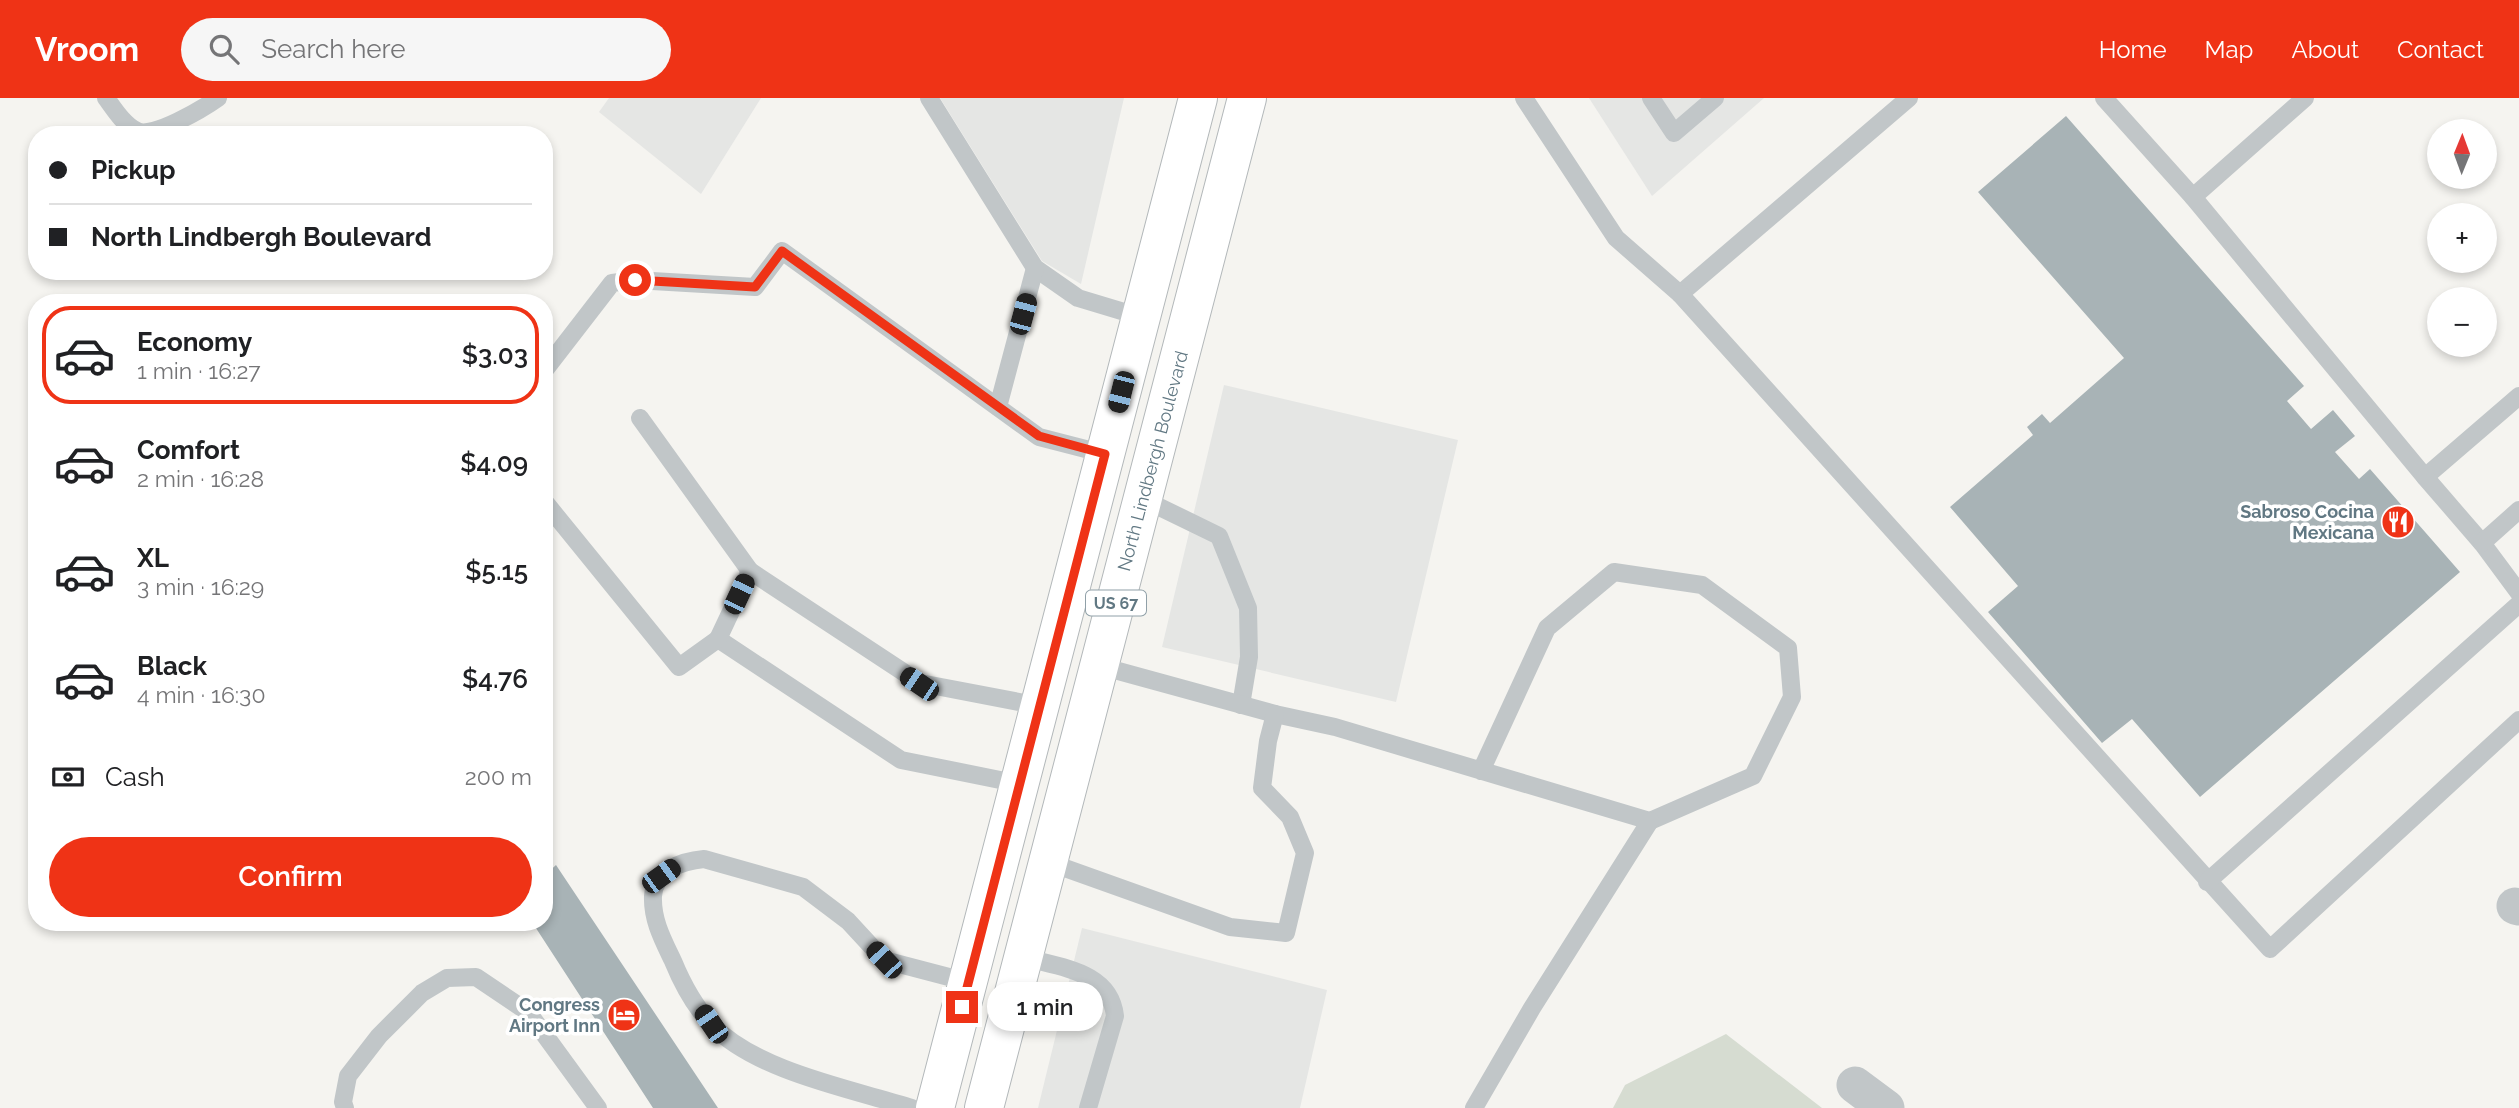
<!DOCTYPE html>
<meta charset="utf-8">
<style>
:root{--surface:#fff;--page:#f6f6f6;--text:#202124;--muted:#757577;--line:#e0e0e0;--accent:#ef3316}
body{margin:0;font-family:Raleway,sans-serif;background:var(--page);color:var(--text);height:100vh;display:flex;flex-direction:column;font-size:26px;white-space:nowrap}
*{box-sizing:border-box;margin:0}
p{font-size:23px;color:var(--muted)}
.icon{flex:none;width:38px;height:38px;fill:none;stroke:currentColor;stroke-width:2;stroke-linecap:round;stroke-linejoin:round}
.map{position:relative;flex:1;overflow:hidden}
.sheet{position:absolute;left:28px;top:196px;width:525px;height:637px;display:flex;flex-direction:column;background:var(--surface);border-radius:28px;box-shadow:0 4px 10px #0003}
.sheet>*{flex:none}
.banner{position:absolute;left:28px;top:28px;width:525px;height:154px;border-radius:28px;box-shadow:0 4px 10px #0003;display:grid;align-content:center;height:154px;padding:0 21px;background:var(--surface)}
.needle{width:46px;rotate:1deg}
.tools{position:absolute;left:2427px;top:21px;display:grid;gap:14px}
.tools a{display:grid;place-items:center;width:70px;height:70px;border-radius:50%;background:var(--surface);box-shadow:0 4px 10px #0003;font-size:35px}
.end{position:absolute;width:32px;height:32px;margin:-16px;border:9px solid #ef3316;background:#fff;box-shadow:0 0 0 4px #fff}
.from{border-radius:50%}
.bubble{position:absolute;height:49px;border-radius:24px;background:var(--surface);box-shadow:0 4px 10px #0003;font-size:23px;font-weight:600;line-height:49px;text-align:center}
.car{position:absolute;width:21px;height:42px;margin:-21px -10px;border-radius:9px;box-shadow:0 0 5px 2px #0007;background:linear-gradient(#222 24%,#8ab4d8 0 40%,#222 0 76%,#8ab4d8 0 86%,#222 0)}
.banner b{display:flex;align-items:center;gap:24px;height:66px;font-size:26px}
.banner b+b{border-top:2px solid var(--line)}
.banner i{width:18px;height:18px;background:var(--text)}
ul{padding:12px 0 0;list-style:none}
li{display:flex;align-items:center;gap:21px;height:98px;margin:0 14px 10px;padding:0 7px;border:4px solid transparent;border-radius:28px}
li div{flex:1}
li b{display:block;font-size:26px}
li em{font-style:normal;font-weight:600}
li.current{border-color:var(--accent)}
li>.icon{width:63px;height:63px;stroke-width:1.5}
.pay{display:flex;align-items:center;gap:18px;height:77px;padding:0 21px;font-size:26px}
.pay p{margin-inline-start:auto}
.cta{display:flex;gap:14px;margin-top:auto;padding:14px 21px}
.cta a{flex:1;height:80px;border-radius:42px;background:var(--accent);color:#fff;font-size:28px;font-weight:600;line-height:80px;text-align:center}
header{display:flex;align-items:center;gap:42px;box-sizing:border-box;height:98px;padding:0 35px;background:var(--accent);color:#fff}
header strong{font-size:33px}
nav{display:flex;gap:38px;margin-inline-start:auto;font-size:24px}
.search{width:490px;height:63px;background:var(--page);display:flex;align-items:center;gap:18px;box-sizing:border-box;padding:0 24px;border-radius:38px;color:var(--muted);font-size:26px}
.map>svg:first-child{display:block}
.built{fill:#e5e6e4}
.green{fill:#d6dcd1}
.building{fill:#a8b3b6}
.lines{fill:none;stroke-linecap:round;stroke-linejoin:round}
.highway-casing{stroke:#b3b8ba;stroke-width:40}
.lane{stroke:#c1c6c8;stroke-width:18}
.street{stroke:#c1c6c8;stroke-width:37}
.highway{stroke:#fff;stroke-width:38}
.route{stroke:#ef3316;stroke-width:9}
.labels{text-anchor:middle;stroke-width:7;stroke-linejoin:round;paint-order:stroke}
.shield{fill:#fff;stroke:#90a0a8;stroke-width:2}
.shield-label{font-size:16px;font-weight:bold;fill:#617883}
.street-label{font-size:18px;fill:#617883;stroke:#fff}
.poi-label{font-size:18px;font-weight:bold;fill:#617883;stroke:#fff;text-anchor:end}
</style>
<header>
<strong>Vroom</strong>
<div class="search"><svg class="icon" aria-label="search" viewBox="0 0 24 24"><circle cx="10" cy="10" r="6"/><path d="M15 15l6 6"/></svg>Search here</div>
<nav><a>Home</a><a>Map</a><a>About</a><a>Contact</a></nav>
</header>
<div class="map">
<svg width="2519" height="1010" viewBox="0 0 2519 1010">
<rect width="100%" height="100%" fill="#f5f4f0"/>
<g class="built">
<path d="M609,0H761L701,96L599,14Z"/>
<path d="M940,0H1124L1081,186L1042,163Z"/>
<path d="M1589,0H1764L1652,98Z"/>
<path d="M1224,287L1458,342L1396,604L1162,549Z"/>
<path d="M1082,830L1327,892L1300,1010H1038Z"/>
</g>
<path class="green" d="M1726,936L1822,1010H1613L1625,987Z"/>
<g class="building">
<path d="M2066,18L2304,288L2287,303L2311,331L2333,312L2355,338L2335,354L2359,381L2370,371L2460,474L2200,699L2132,621L2102,645L1988,514L2018,488L1950,409L2033,337L2027,329L2042,316L2050,325L2124,260L1978,94Z"/>
<path d="M556,767L718,1010H653L532,824H544V778Z"/>
</g>
<g class="lines">
<defs>
<g id="highway">
<path d="M935,1010L1198,0"/>
<path d="M984,1010L1247,0"/>
</g>
</defs>
<use href="#highway" class="highway-casing"/>
<g class="lane">
<path d="M106,0C114,11 124,27 137,33C152,41 204,10 218,0"/>
<path d="M929,0L1035,170L1078,200L1141,219"/>
<path d="M1524,0L1616,140L1680,196L1909,0"/>
<path d="M1651,0L1674,35L1715,0"/>
<path d="M2104,0L2193,99"/>
<path d="M2305,0L2193,99L2425,379L2519,298"/>
<path d="M1680,196L2270,851L2519,622"/>
<path d="M544,273L612,185L635,182L755,189L782,153L1039,339L1105,356"/>
<path d="M998,309L1035,170"/>
<path d="M640,320L750,473L920,585L1040,608"/>
<path d="M2425,379L2482,445L2519,495"/>
<path d="M1143,401L1219,438L1248,510L1249,559L1241,607"/>
<path d="M544,403L679,569L718,541L901,662L1020,686"/>
<path d="M2482,445L2519,412"/>
<path d="M718,541L750,473"/>
<path d="M1100,568L1275,616L1335,629L1650,723L1753,678L1792,599L1788,550L1702,487L1614,474L1547,530L1481,673"/>
<path d="M1048,764L1230,829L1286,835L1305,755L1290,719L1262,690L1268,643L1275,616"/>
<path d="M2207,784L2519,506"/>
<path d="M1023,859C1061,870 1110,873 1115,918L1088,1010"/>
<path d="M345,1010L343,1004L348,978L379,938L422,895L447,880L476,879L528,914L598,1010"/>
<path d="M912,1010C851,991 756,973 712,927C695,909 682,885 673,863C663,842 652,822 653,798C655,772 682,763 704,761L803,789L848,823L884,862L968,884"/>
<path d="M1474,1010L1532,910L1650,723"/>
</g>
<g class="street">
<path d="M2515,808L2519,809"/>
<path d="M1855,987L1886,1010"/>
</g>
<use href="#highway" class="highway"/>
</g>
<g class="lines">
<path class="route" d="M635,182L755,189L782,153L1039,338L1105,356L962,909"/>
</g>
<defs>
<symbol id="restaurant-disc" viewBox="-11 -11 22 22"><circle r="9.5" fill="#ef3316" stroke="#fff"/><path d="M-5-6h1v4h1v-4h1v4h1v-4h1v5L-1.5 .5V6h-2V.5L-5-1ZM5-6V6H3V1.5H1.5Q1.5-4 5-6Z" fill="#fff"/></symbol>
<symbol id="hotel-disc" viewBox="-11 -11 22 22"><circle r="9.5" fill="#ef3316" stroke="#fff"/><path d="M-6-4.5h1.5V1H6V5H4.5V3h-9V5H-6ZM-4 0a1.8 1.8 0 1 1 3.6 0ZM.5 0V-2.5h3Q6-2.5 6 0Z" fill="#fff"/></symbol>
</defs>
<g fill-rule="evenodd">
<use href="#restaurant-disc" x="2379" y="405" width="38" height="38"/>
<use href="#hotel-disc" x="605" y="898" width="38" height="38"/>
</g>
<g class="labels">
<rect class="shield" x="1086" y="492.5" width="60" height="25" rx="5"/>
<g class="shield-label">
<text x="1116" y="511">US 67</text>
</g>
<g class="street-label">
<text transform="translate(1153 363) rotate(-75)" y="6">North Lindbergh Boulevard</text>
</g>
<g class="poi-label">
<text x="2374" y="420">Sabroso Cocina<tspan x="2374" dy="21">Mexicana</tspan></text>
<text x="600" y="913">Congress<tspan x="600" dy="21">Airport Inn</tspan></text>
</g>
</g>
</svg>
<div class="tools">
<a><svg class="needle" viewBox="-14 -14 28 28"><path d="M0-13l5 13h-10z" fill="#e53935"/><path d="M0 13l5-13h-10z" fill="#757577"/></svg></a>
<a>+</a>
<a>−</a>
</div>
<i class="end from" style="left:635px;top:182px"></i>
<i class="end" style="left:962px;top:909px"></i>
<div class="bubble" style="left:987px;top:884px;width:116px">1 min</div>
<i class="car" style="left:1023px;top:216px;rotate:15deg"></i>
<i class="car" style="left:1121px;top:294px;rotate:194deg"></i>
<i class="car" style="left:739px;top:496px;rotate:25deg"></i>
<i class="car" style="left:919px;top:586px;rotate:304deg"></i>
<i class="car" style="left:661px;top:778px;rotate:54deg"></i>
<i class="car" style="left:884px;top:862px;rotate:317deg"></i>
<i class="car" style="left:711px;top:926px;rotate:326deg"></i>
<div class="banner">
<b><i class="from"></i>Pickup</b>
<b><i></i>North Lindbergh Boulevard</b>
</div>
<section class="sheet">
<ul>
<li class="current"><svg class="icon" aria-label="car" viewBox="0 0 24 24"><path d="M5 17H2v-5l4-1 3-4h7l3 4 3 1v5h-3M9 17h6M6 11h13"/><circle cx="7" cy="17" r="2"/><circle cx="17" cy="17" r="2"/></svg><div><b>Economy</b><p>1 min · 16:27</p></div><em>$3.03</em></li>
<li><svg class="icon" aria-label="car" viewBox="0 0 24 24"><path d="M5 17H2v-5l4-1 3-4h7l3 4 3 1v5h-3M9 17h6M6 11h13"/><circle cx="7" cy="17" r="2"/><circle cx="17" cy="17" r="2"/></svg><div><b>Comfort</b><p>2 min · 16:28</p></div><em>$4.09</em></li>
<li><svg class="icon" aria-label="car" viewBox="0 0 24 24"><path d="M5 17H2v-5l4-1 3-4h7l3 4 3 1v5h-3M9 17h6M6 11h13"/><circle cx="7" cy="17" r="2"/><circle cx="17" cy="17" r="2"/></svg><div><b>XL</b><p>3 min · 16:29</p></div><em>$5.15</em></li>
<li><svg class="icon" aria-label="car" viewBox="0 0 24 24"><path d="M5 17H2v-5l4-1 3-4h7l3 4 3 1v5h-3M9 17h6M6 11h13"/><circle cx="7" cy="17" r="2"/><circle cx="17" cy="17" r="2"/></svg><div><b>Black</b><p>4 min · 16:30</p></div><em>$4.76</em></li>
</ul>
<div class="pay"><svg class="icon" aria-label="cash" viewBox="0 0 24 24"><path d="M3 7h18v10H3z"/><circle cx="12" cy="12" r="2"/></svg>Cash<p>200 m</p></div>
<div class="cta"><a>Confirm</a></div>
</section>
</div>
